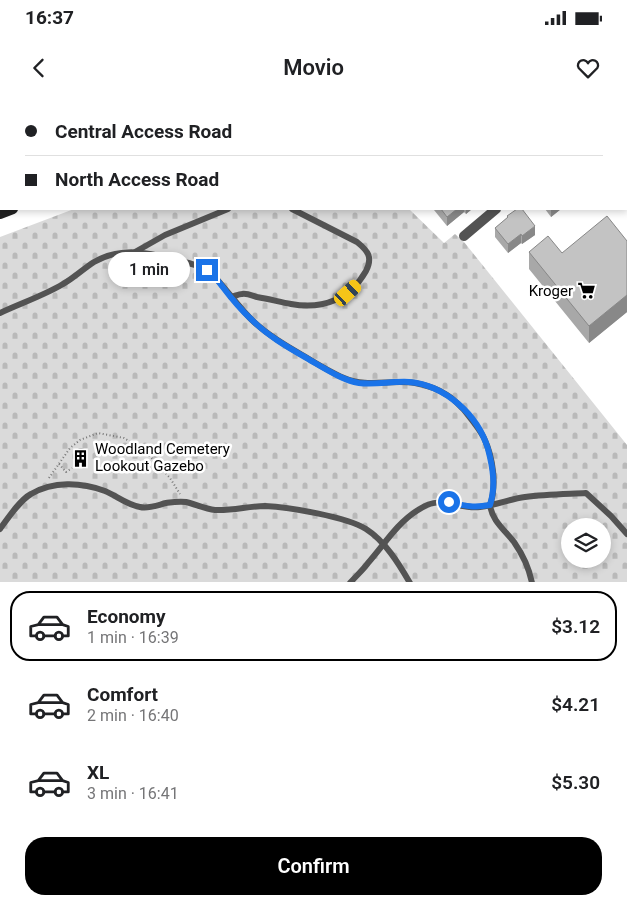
<!DOCTYPE html>
<meta charset="utf-8">
<style>
:root{--surface:#fff;--page:#f6f6f6;--text:#202124;--muted:#757577;--line:#e0e0e0;--accent:#000}
body{margin:0;font-family:Roboto,sans-serif;background:var(--page);color:var(--text);height:100vh;display:flex;flex-direction:column;font-size:19px;white-space:nowrap}
*{box-sizing:border-box;margin:0}
p{font-size:16px;color:var(--muted)}
.icon{flex:none;width:28px;height:28px;fill:none;stroke:currentColor;stroke-width:2;stroke-linecap:round;stroke-linejoin:round}
.map{position:relative;height:482px;overflow:hidden}
.side{display:flex;flex-direction:column;background:var(--surface);flex:1}
.side>*{flex:none}
.hud{position:absolute;left:0px;top:0px;width:628px;height:110px;box-shadow:0 2px 8px #0003;display:grid;align-content:center;height:110px;padding:0 25px;background:var(--surface)}
.fabs{position:absolute;left:561px;top:418px;display:grid;gap:10px}
.fabs a{display:grid;place-items:center;width:50px;height:50px;border-radius:50%;background:var(--surface);box-shadow:0 2px 8px #0003;font-size:25px}
.end{position:absolute;width:22px;height:22px;margin:-11px;border:6px solid #1a73e8;background:#fff;box-shadow:0 0 0 2px #fff}
.from{border-radius:50%}
.bubble{position:absolute;height:35px;border-radius:18px;background:var(--surface);box-shadow:0 2px 8px #0003;font-size:16px;font-weight:600;line-height:35px;text-align:center}
.car{position:absolute;width:15px;height:30px;margin:-15px -8px;border-radius:6px;box-shadow:0 0 4px 1px #0007;background:linear-gradient(#f5c518 24%,#345 0 40%,#f5c518 0 76%,#345 0 86%,#f5c518 0)}
.hud b{display:flex;align-items:center;gap:18px;height:48px;font-size:19px}
.hud b+b{border-top:1px solid var(--line)}
.hud i{width:12px;height:12px;background:var(--text)}
ul{padding:9px 0 0;list-style:none}
li{display:flex;align-items:center;gap:15px;height:70px;margin:0 10px 8px;padding:0 15px;border:2px solid transparent;border-radius:20px}
li div{flex:1}
li b{display:block;font-size:19px}
li em{font-style:normal;font-weight:600}
li.active{border-color:var(--accent)}
li>.icon{width:45px;height:45px;stroke-width:1.5}
.action{display:flex;gap:10px;margin-top:auto;padding:10px 25px}
.action a{flex:1;height:58px;border-radius:20px;background:var(--accent);color:#fff;font-size:20px;font-weight:600;line-height:58px;text-align:center}
.status{display:flex;justify-content:space-between;align-items:center;height:35px;padding:0 25px;background:var(--surface);direction:ltr}
.status svg{height:14px;fill:currentColor}
header{display:flex;justify-content:space-between;align-items:center;height:65px;padding:0 25px;background:var(--surface);font-size:22px;font-weight:600}
.map>svg:first-child{display:block}
.cemetery{fill:url(#cemetery-stones);fill-rule:evenodd}
.lines{fill:none;stroke-linecap:round;stroke-linejoin:round}
.path{stroke:#757575;stroke-width:2;stroke-dasharray:1 2.5;stroke-linecap:butt}
.lane{stroke:#535353;stroke-width:6}
.street{stroke:#535353;stroke-width:10}
.secondary{stroke:#202020;stroke-width:10}
.wall{fill:#a8a8a8}
.shaded-wall{fill:#888}
.building{fill:#c3c3c3;stroke:#888}
.route{stroke:#1a73e8;stroke-width:6}
.labels{text-anchor:middle;stroke-width:5;stroke-linejoin:round;paint-order:stroke}
.poi-label{font-size:15px;fill:#000;stroke:#fff;text-anchor:end}
</style>
<div class="status"><b>16:37</b><svg viewBox="0 0 49 12"><path d="M0 12V9h3v3zM5 12V6h3v6zM10 12V3h3v9zM15 12V0h3v12zM26 1h20v11H26zM47 4h2v5h-2z"/></svg></div>
<header><svg class="icon" aria-label="back" viewBox="0 0 24 24"><path d="M15 5l-7 7 7 7"/></svg>Movio<svg class="icon" aria-label="heart" viewBox="0 0 24 24"><path d="M12 20l-8-8c-3-5 5-10 8-4 3-6 11-1 8 4z"/></svg></header>
<div class="map">
<svg width="627" height="483" viewBox="0 0 627 483">
<defs>
<pattern id="cemetery-stones" width="16" height="16" patternUnits="userSpaceOnUse" patternTransform="scale(1.25)"><rect width="16" height="16" fill="#dadada"/><path d="M2 7V4a2 2 0 0 1 4 0v3zM10 15v-3a2 2 0 0 1 4 0v3z" fill="#b9b9b9"/></pattern>
</defs>
<rect width="100%" height="100%" fill="#fff"/>
<path class="cemetery" d="M74,109H409L444,143L455,134L464,142L627,345V482L0,483V137ZM570,426H602V459H570Z"/>
<g class="lines">
<g class="path">
<path d="M59,364L66,372L72,368"/>
<path d="M49,378L70,348L80,340L98,333L124,338L145,351L170,378L180,394"/>
</g>
<g class="lane">
<path d="M513,0L516,1"/>
<path d="M135,152L165,135L228,109"/>
<path d="M231,197C235,196 239,194 242,194C247,193 253,196 257,197C269,199 280,202 291,204C323,210 350,199 366,171C373,157 368,151 357,142L292,109"/>
<path d="M0,213C21,203 43,196 63,184C74,178 83,169 94,162C120,147 148,152 176,160C189,163 204,166 214,176C228,191 239,208 254,222C269,236 286,246 304,256C317,264 330,272 344,278C367,288 391,279 415,283C426,285 438,289 447,295C454,299 459,305 464,310C471,319 479,328 484,338C493,357 497,385 490,405"/>
<path d="M490,405C492,421 505,430 514,442C523,455 529,467 532,483"/>
<path d="M0,429C8,418 20,400 31,394C53,381 81,382 105,391C117,396 127,405 140,407C149,409 158,405 166,403C173,402 179,401 186,402C195,404 205,409 215,410C232,411 249,406 265,406C289,407 347,417 366,429C385,441 399,464 410,483"/>
<path d="M350,483C356,476 363,470 368,463C384,445 397,423 418,410C443,393 457,410 480,407C496,405 510,399 525,397C545,394 566,394 586,393L611,416L627,434"/>
</g>
<g class="street">
<path d="M82,0V1"/>
<path d="M626,3L627,2"/>
<path d="M464,136L496,109"/>
</g>
<g class="secondary">
<path d="M287,1L290,0"/>
<path d="M0,114L13,109"/>
</g>
</g>
<g class="wall">
<path d="M566,0H600L599,1H566Z"/>
<path d="M434,109H472L466,114L464,112L447,126L434,110Z"/>
<path d="M545,109H561L551,117Z"/>
<path d="M507,116L535,135L522,144L521,143L508,153L495,137V128L507,118Z"/>
<path d="M627,141V212L589,243L529,169V152L562,153Z"/>
<path d="M87,352L86,361L83,364H78L75,360V356Z"/>
</g>
<g class="shaded-wall">
<path d="M194,0H215V1H191Z"/>
<path d="M403,0H421L417,1H403Z"/>
<path d="M584,0H600L599,1H582Z"/>
<rect x="0" y="71" width="1" height="10"/>
<path d="M457,109H464V112L447,126V117Z"/>
<path d="M466,109H472L466,114Z"/>
<path d="M551,109H561L551,117Z"/>
<path d="M535,126V135L522,144V136Z"/>
<path d="M521,134V143L508,153V144Z"/>
<path d="M627,195V212L589,243V226Z"/>
<path d="M86,356V361L83,364V359Z"/>
</g>
<g class="building">
<rect x="53" y="0" width="21" height="1"/>
<path d="M96,0H116L117,1L119,0H131L132,1H97Z"/>
<path d="M154,0H194L191,1H151Z"/>
<rect x="356" y="0" width="48" height="1"/>
<path d="M574,0H584L582,1H575Z"/>
<path d="M626,21L627,22V41L626,40Z"/>
<path d="M1,44V71H0V45Z"/>
<path d="M441,109H457L447,117Z"/>
<path d="M517,109H522L535,126L522,136L521,134L508,144L495,128L508,117L507,116Z"/>
<path d="M607,116L627,141V195L589,226L529,152L548,136L562,153Z"/>
<circle cx="81" cy="354" r="5.5"/>
</g>
<g class="lines">
<path class="route" d="M207,170C214,174 217,180 222,186C231,198 241,210 252,220C270,238 293,250 315,263C329,271 343,280 359,283C376,285 392,281 409,282C445,285 478,315 488,349C493,368 496,386 490,405C473,408 466,406 449,402"/>
</g>
<defs>
<symbol id="supermarket-bare" viewBox="-9 -9 18 18"><path d="M-6-5.5h2.5l.6 2H6L4.5 2H-2.5L-4.4-4H-6ZM-1.5 3.2a1.3 1.3 0 1 0 .1 0ZM3 3.2a1.3 1.3 0 1 0 .1 0Z" fill="#000" stroke="#fff" stroke-width="2.5" paint-order="stroke"/></symbol>
<symbol id="building-bare" viewBox="-9 -9 18 18"><path d="M-4-6H4V6H1V3H-1V6H-4ZM-2.5-4.3h1.7v1.8h-1.7ZM.8-4.3h1.7v1.8H.8ZM-2.5-1h1.7V.8h-1.7ZM.8-1h1.7V.8H.8Z" fill="#000" stroke="#fff" stroke-width="2.5" paint-order="stroke"/></symbol>
</defs>
<g fill-rule="evenodd">
<use href="#supermarket-bare" x="574" y="178" width="25" height="25"/>
<use href="#building-bare" x="68" y="346" width="25" height="25"/>
</g>
<g class="labels">
<g class="poi-label">
<text x="573" y="196">Kroger</text>
<text x="95" y="354" text-anchor="start">Woodland Cemetery<tspan x="95" dy="17">Lookout Gazebo</tspan></text>
</g>
</g>
</svg>
<div class="fabs">
<a><svg class="icon" aria-label="layers" viewBox="0 0 24 24"><path d="M12 4l9 5-9 5-9-5zM3 14l9 5 9-5"/></svg></a>
</div>
<i class="end from" style="left:449px;top:402px"></i>
<i class="end" style="left:207px;top:170px"></i>
<div class="bubble" style="left:108px;top:152px;width:82px">1 min</div>
<i class="car" style="left:348px;top:193px;rotate:48deg"></i>
<div class="hud">
<b><i class="from"></i>Central Access Road</b>
<b><i></i>North Access Road</b>
</div>
</div>
<section class="side">
<ul>
<li class="active"><svg class="icon" aria-label="car" viewBox="0 0 24 24"><path d="M5 17H2v-5l4-1 3-4h7l3 4 3 1v5h-3M9 17h6M6 11h13"/><circle cx="7" cy="17" r="2"/><circle cx="17" cy="17" r="2"/></svg><div><b>Economy</b><p>1 min · 16:39</p></div><em>$3.12</em></li>
<li><svg class="icon" aria-label="car" viewBox="0 0 24 24"><path d="M5 17H2v-5l4-1 3-4h7l3 4 3 1v5h-3M9 17h6M6 11h13"/><circle cx="7" cy="17" r="2"/><circle cx="17" cy="17" r="2"/></svg><div><b>Comfort</b><p>2 min · 16:40</p></div><em>$4.21</em></li>
<li><svg class="icon" aria-label="car" viewBox="0 0 24 24"><path d="M5 17H2v-5l4-1 3-4h7l3 4 3 1v5h-3M9 17h6M6 11h13"/><circle cx="7" cy="17" r="2"/><circle cx="17" cy="17" r="2"/></svg><div><b>XL</b><p>3 min · 16:41</p></div><em>$5.30</em></li>
</ul>
<div class="action"><a>Confirm</a></div>
</section>
